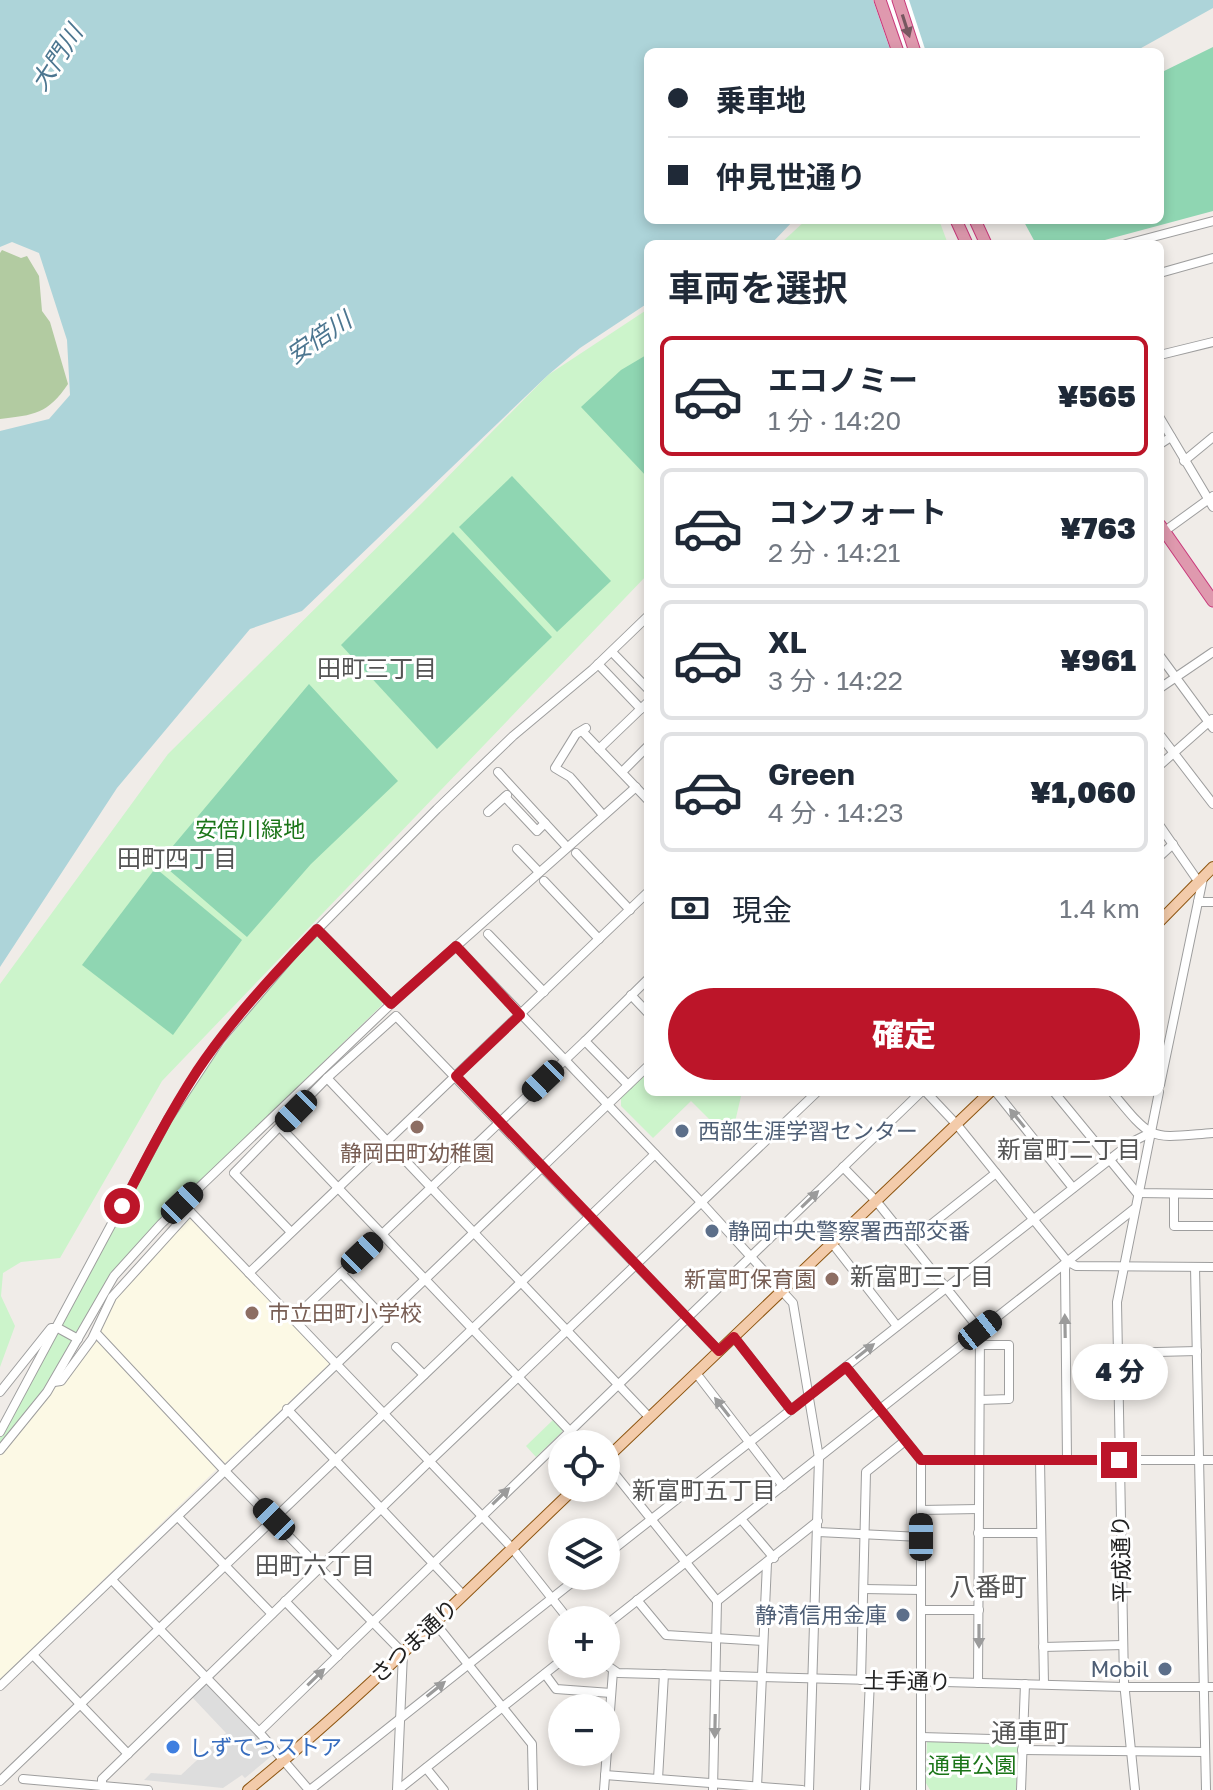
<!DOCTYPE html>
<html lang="ja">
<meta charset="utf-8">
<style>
:root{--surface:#fff;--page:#f2f2f3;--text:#1f2937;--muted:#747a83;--line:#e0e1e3;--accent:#bc1529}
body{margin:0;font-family:"Golos Text","Noto Sans JP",sans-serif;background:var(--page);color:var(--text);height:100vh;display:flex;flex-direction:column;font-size:30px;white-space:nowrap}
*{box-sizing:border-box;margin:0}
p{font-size:26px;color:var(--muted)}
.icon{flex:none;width:44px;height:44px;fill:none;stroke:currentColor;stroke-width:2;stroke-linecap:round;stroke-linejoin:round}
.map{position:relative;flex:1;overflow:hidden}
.drawer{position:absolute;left:644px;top:240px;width:520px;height:856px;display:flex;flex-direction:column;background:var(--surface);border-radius:12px;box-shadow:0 4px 12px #0003}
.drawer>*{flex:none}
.top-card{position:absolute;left:644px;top:48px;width:520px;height:176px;border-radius:12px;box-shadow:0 4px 12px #0003;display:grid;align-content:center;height:176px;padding:0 24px;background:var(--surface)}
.tools{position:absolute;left:548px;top:1430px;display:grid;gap:16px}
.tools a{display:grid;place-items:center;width:72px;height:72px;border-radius:50%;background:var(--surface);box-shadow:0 4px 12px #0003;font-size:40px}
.end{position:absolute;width:36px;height:36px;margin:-18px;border:10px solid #bc1529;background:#fff;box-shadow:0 0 0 4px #fff}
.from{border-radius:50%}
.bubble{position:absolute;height:56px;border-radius:28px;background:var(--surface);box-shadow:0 4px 12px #0003;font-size:26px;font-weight:800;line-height:56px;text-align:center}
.car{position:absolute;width:24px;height:48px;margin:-24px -12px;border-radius:10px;box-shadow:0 0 6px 2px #0007;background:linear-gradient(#222 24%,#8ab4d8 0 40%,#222 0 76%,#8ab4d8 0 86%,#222 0)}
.top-card b{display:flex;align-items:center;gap:28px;height:76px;font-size:30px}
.top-card b+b{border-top:2px solid var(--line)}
.top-card i{width:20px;height:20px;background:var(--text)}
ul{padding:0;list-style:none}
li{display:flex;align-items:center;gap:24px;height:120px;margin:0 16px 12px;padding:0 8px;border:4px solid var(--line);border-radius:12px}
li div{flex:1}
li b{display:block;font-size:30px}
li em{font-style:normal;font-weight:800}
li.selected{border-color:var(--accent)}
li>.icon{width:72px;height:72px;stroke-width:1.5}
h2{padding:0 24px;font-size:36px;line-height:96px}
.pay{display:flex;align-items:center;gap:20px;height:88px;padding:0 24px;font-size:30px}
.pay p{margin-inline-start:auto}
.button{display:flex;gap:16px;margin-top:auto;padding:16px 24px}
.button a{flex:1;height:92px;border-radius:48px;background:var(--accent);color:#fff;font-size:32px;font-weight:800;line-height:92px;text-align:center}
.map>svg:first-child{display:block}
.education{fill:#fcf9e5}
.forest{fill:#b2cba1}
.park{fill:#ccf4cb}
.pitch{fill:#8fd6b2}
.parking{fill:#ddd}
.water{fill:#add4d9}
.pier{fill:#fff}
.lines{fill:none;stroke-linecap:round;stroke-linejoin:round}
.minor-casing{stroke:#9e9e9e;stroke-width:10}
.major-casing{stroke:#8d5510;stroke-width:12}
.highway-casing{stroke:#c93a7c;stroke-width:13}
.minor{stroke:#fff;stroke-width:8}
.major{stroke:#f3cbaa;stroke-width:10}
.highway{stroke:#df99ae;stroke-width:11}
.oneway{fill:#765760}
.oneway2{fill:#9b9b9b}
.route{stroke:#bc1529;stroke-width:10}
.education-dot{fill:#8d6e63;stroke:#fff;stroke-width:3}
.service-dot{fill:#5c6f8a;stroke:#fff;stroke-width:3}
.shop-dot{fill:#3f7fe0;stroke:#fff;stroke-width:3}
.labels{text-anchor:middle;stroke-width:6;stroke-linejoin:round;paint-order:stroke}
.park-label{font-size:22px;fill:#1b7518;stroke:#fff}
.service-label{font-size:22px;fill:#4e5e75;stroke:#fff;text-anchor:start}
.education-label{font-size:22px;fill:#785e54;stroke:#fff}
.street-label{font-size:22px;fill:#212121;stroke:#fff}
.shop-label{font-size:22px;fill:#366cbe;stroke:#fff;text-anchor:start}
.water-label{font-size:24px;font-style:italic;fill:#4c7690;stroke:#fff}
.neighbourhood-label{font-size:24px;fill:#545454;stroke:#fff}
.quarter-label{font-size:26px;fill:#545454;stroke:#fff}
</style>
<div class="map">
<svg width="1213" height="1790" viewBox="0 0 1213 1790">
<rect width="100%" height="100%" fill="#f0ece8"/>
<g class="education">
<path d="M186,1217H191L330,1363L225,1463L99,1331L115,1298Z"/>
<path d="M97,1338L219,1467L0,1680V1456L57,1385H62Z"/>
</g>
<path class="forest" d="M2,250L21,258L27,256L39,276L42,311L50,322L68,384C48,414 34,415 0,419V253Z"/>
<g class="park">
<path d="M806,220H939L948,244H780Z"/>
<path d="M648,309V574L162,1081L60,1258L21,1262L3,1273L1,1296L15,1326L0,1367V984L168,754L422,503L548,375Z"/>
<path d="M317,933L384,1000L381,1006L208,1174L112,1274L41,1393L0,1446V1437L167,1128L201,1074L276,978Z"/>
<path d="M648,1072V1092H742L731,1139L730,1140L691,1101L653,1138L621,1106V1098Z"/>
<path d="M554,1419L563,1428L562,1432L536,1457L526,1446Z"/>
<path d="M927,1740L1018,1743L1016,1790H930L926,1783Z"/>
</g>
<g class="pitch">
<path d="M1213,47V211L1090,244H1036L1023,220H1160V73Z"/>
<path d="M648,354V478L581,407L621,370Z"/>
<path d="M512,476L611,581L557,632L459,527Z"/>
<path d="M453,532L552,637L437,749L341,645Z"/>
<path d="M309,684L398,781L311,864L247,937L162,864V859Z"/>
<path d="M154,870L159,871L242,940L173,1035L82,965Z"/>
</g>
<path class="parking" d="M206,1684L274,1754L245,1778L242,1775L223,1788L144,1780L151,1773L181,1775L226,1733L192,1697Z"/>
<path class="water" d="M0,0H1213V8L1134,52H648V220H794L771,244H648V303L580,348L548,375L302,611L250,629L117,788L0,967V431L49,419L70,395L67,340L39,253L12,242L0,247Z"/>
<path class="pier" d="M873,0H909L926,52H891Z"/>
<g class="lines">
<defs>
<g id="minor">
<path d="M1126,244L1213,221"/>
<path d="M1160,273L1213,258"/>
<path d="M1160,355L1213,342"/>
<path d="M1160,418L1213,507"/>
<path d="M1160,444L1171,437"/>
<path d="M1184,461L1213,437"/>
<path d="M1162,533L1213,496"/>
<path d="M612,652L648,689"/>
<path d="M1160,656L1213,728"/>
<path d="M598,664L641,709"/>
<path d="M1160,688L1213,652"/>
<path d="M586,728L576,734L555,768L570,777L603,815"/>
<path d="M582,731L648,800"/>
<path d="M1160,735L1213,804"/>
<path d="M599,749L648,702"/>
<path d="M1160,765L1212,719"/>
<path d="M498,772L567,847"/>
<path d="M622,772L648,746"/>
<path d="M505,797L537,831L545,823"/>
<path d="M488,812L507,795"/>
<path d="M1160,826L1198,881"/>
<path d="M517,849L539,872"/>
<path d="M576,853L630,910"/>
<path d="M1160,856L1173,844"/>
<path d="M544,881L599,939"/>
<path d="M1198,902H1213"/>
<path d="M317,929L391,1004"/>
<path d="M488,934L544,992"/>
<path d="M456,946L701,1202L793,1303L819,1458L809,1790"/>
<path d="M631,995L648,1013"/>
<path d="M327,1078L649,1417"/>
<path d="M628,1085L585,1041L648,979"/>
<path d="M1160,1085L1203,878"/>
<path d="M926,1092L958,1126L1067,1261L1076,1266L1213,1267"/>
<path d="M996,1092L1073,1188"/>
<path d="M1054,1092L1137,1193L1213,1194"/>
<path d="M1112,1092C1154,1143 1149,1138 1213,1133"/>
<path d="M280,1127L582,1444"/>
<path d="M843,1167L877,1202L980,1330L978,1683"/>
<path d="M1174,1194V1226H1213"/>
<path d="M182,1203L481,1515L512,1548L569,1620"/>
<path d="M291,1232L234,1173L327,1078L396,1016L719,1351"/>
<path d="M909,1242L996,1173"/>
<path d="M832,1243L897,1326"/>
<path d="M1067,1261L1065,1269L1067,1460"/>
<path d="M1195,1267L1206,1790"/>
<path d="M249,1273L648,892"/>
<path d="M341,1273L384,1318"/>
<path d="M293,1319L585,1041"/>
<path d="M96,1333L225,1471L403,1653L397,1790"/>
<path d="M734,1337L791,1410"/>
<path d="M396,1347L424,1375"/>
<path d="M1117,1353L1197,1351"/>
<path d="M846,1367L921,1460V1790"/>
<path d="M696,1373L783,1486"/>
<path d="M54,1382L61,1381L92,1339L112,1297L190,1211"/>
<path d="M0,1392L51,1328H58L78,1339"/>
<path d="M980,1400L1009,1399V1345H980"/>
<path d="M287,1409L463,1595"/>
<path d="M0,1432L168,1119L220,1040L294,953L437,809L513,736L593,669L648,616"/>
<path d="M0,1450L47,1392L114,1276L161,1224L391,1004L636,787"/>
<path d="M921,1460H1213"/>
<path d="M1040,1460L1044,1684"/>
<path d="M606,1463L717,1601L713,1790"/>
<path d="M921,1510L978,1509"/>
<path d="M178,1517L272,1614"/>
<path d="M741,1519L774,1558"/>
<path d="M818,1532L921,1537"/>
<path d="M978,1533H1041"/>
<path d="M606,1555L1132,1142L1150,1133"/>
<path d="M112,1580L259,1732L309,1790"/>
<path d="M864,1589L921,1590"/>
<path d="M637,1600L666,1635L763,1641"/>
<path d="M285,1601L338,1656"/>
<path d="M717,1601L818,1521"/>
<path d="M921,1610H979"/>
<path d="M435,1623L532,1744L533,1790"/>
<path d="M606,1625L1134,1209"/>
<path d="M1043,1647L1123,1645"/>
<path d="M33,1655L128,1754"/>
<path d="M605,1664L618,1673L1124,1687H1213"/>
<path d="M545,1674L556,1689L611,1693"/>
<path d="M861,1680L866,1472L905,1441"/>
<path d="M0,1686L648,1066"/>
<path d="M259,1732L921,1092"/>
<path d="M921,1737L1023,1740"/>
<path d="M1022,1750L1205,1752"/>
<path d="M426,1768L444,1790"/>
<path d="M605,1775L802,1790"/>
<path d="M23,1779L148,1790"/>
<path d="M658,1779L664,1674"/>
<path d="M0,1781L655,1154"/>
<path d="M102,1786V1779L430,1461L817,1092"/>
<path d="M757,1787L767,1563"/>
<path d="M310,1790L580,1576"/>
<path d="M398,1790L562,1660"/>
<path d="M604,1790L613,1671"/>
<path d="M865,1790L870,1680"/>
<path d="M1021,1790L1025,1684"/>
<path d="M1135,1790L1124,1682L1117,1302L1159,1092"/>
</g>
<g id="major">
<path d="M1160,921L1213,867"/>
<path d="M606,1459L990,1092"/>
<path d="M248,1790C363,1696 468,1590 575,1488"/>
</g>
<g id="highway">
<path d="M880,0L898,52"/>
<path d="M898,0L915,52"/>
<path d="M956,220L967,244"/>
<path d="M975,220L986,244"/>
<path d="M1160,525L1213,601"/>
</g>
</defs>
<use href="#minor" class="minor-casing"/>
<use href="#major" class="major-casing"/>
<use href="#highway" class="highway-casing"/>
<use href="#minor" class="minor"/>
<use href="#major" class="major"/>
<use href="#highway" class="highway"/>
</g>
<defs><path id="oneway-solid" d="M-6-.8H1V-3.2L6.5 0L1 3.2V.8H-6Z" transform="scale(2)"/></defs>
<use class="oneway" href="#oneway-solid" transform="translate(906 26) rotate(72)"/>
<g class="oneway2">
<use href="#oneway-solid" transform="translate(1017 1118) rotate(-129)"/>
<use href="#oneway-solid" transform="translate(810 1199) rotate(-44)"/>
<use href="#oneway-solid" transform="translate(1065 1326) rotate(-91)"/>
<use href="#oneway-solid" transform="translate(865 1351) rotate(-38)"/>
<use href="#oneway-solid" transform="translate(722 1407) rotate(-128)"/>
<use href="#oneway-solid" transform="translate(501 1496) rotate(-44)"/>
<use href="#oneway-solid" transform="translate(979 1636) rotate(90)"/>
<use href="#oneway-solid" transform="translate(316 1677) rotate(-44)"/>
<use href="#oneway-solid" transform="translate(436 1689) rotate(-39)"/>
<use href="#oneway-solid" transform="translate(715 1726) rotate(91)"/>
</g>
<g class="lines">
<path class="route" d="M122,1206C145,1161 169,1114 197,1071C231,1020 275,973 317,929L391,1004L456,946L520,1015L456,1076L719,1351L734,1337L791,1410L846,1367L921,1460H1119"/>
</g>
<g class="education-dot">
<circle cx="417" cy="1127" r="8"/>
<circle cx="832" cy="1279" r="8"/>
<circle cx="252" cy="1313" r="8"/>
</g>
<g class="service-dot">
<circle cx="682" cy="1131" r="8"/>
<circle cx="712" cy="1231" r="8"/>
<circle cx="903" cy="1615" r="8"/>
<circle cx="1165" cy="1669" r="8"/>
</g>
<circle class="shop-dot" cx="173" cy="1747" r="8"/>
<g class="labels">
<g class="park-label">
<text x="250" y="837">安倍川緑地</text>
<text x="972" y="1773">通車公園</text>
</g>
<g class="service-label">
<text x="698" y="1139">西部生涯学習センター</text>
<text x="728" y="1239">静岡中央警察署西部交番</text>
<text x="887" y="1623" text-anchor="end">静清信用金庫</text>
<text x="1149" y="1677" text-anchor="end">Mobil</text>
</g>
<g class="education-label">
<text x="417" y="1161">静岡田町幼稚園</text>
<text x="816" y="1287" text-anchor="end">新富町保育園</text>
<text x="268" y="1321" text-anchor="start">市立田町小学校</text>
</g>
<g class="street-label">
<text transform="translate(1121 1559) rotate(-91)" y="8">平成通り</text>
<text transform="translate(414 1641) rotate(-43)" y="8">さつま通り</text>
<text transform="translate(907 1681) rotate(1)" y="8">土手通り</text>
</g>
<g class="shop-label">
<text x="189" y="1755">しずてつストア</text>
</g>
<g class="water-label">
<text transform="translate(57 58) rotate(-57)" y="8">大門川</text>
<text transform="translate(319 338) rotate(-34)" y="8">安倍川</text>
</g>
<g class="neighbourhood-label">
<text x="377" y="677">田町三丁目</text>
<text x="177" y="867">田町四丁目</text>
<text x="1069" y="1158">新富町二丁目</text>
<text x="922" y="1285">新富町三丁目</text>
<text x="704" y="1499">新富町五丁目</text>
<text x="315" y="1574">田町六丁目</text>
</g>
<g class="quarter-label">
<text x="988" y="1596">八番町</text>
<text x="1030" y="1742">通車町</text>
</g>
</g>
</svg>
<div class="tools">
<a><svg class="icon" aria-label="locate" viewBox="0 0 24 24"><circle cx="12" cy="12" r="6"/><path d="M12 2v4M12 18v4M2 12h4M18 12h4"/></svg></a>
<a><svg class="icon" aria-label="layers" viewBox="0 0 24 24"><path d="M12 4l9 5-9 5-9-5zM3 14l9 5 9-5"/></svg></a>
<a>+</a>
<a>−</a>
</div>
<i class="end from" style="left:122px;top:1206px"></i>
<i class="end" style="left:1119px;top:1460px"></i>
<div class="bubble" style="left:1072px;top:1344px;width:96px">4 分</div>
<i class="car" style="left:543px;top:1081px;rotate:226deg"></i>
<i class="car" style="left:296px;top:1111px;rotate:225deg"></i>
<i class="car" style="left:182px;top:1203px;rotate:46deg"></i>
<i class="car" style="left:362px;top:1253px;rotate:46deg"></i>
<i class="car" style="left:980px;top:1330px;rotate:52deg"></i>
<i class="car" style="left:274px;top:1519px;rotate:315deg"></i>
<i class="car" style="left:921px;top:1537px;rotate:0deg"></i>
<div class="top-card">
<b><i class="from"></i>乗車地</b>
<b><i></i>仲見世通り</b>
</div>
<section class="drawer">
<h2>車両を選択</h2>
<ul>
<li class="selected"><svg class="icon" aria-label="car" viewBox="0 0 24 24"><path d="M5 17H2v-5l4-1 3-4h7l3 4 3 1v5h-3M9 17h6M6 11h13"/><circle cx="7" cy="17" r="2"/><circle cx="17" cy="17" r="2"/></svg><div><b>エコノミー</b><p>1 分 · 14:20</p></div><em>¥565</em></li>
<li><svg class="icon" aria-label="car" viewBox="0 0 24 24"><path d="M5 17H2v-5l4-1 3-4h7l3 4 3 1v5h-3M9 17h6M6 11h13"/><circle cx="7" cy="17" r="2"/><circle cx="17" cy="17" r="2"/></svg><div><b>コンフォート</b><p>2 分 · 14:21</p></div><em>¥763</em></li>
<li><svg class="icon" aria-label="car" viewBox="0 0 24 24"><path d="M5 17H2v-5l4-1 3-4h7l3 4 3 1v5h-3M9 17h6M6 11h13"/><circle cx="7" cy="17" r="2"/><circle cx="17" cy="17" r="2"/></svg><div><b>XL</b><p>3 分 · 14:22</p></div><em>¥961</em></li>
<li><svg class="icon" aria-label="car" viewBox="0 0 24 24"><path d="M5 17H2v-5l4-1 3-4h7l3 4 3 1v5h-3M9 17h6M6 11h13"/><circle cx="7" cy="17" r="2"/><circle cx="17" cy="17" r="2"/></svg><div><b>Green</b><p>4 分 · 14:23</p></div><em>¥1,060</em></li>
</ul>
<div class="pay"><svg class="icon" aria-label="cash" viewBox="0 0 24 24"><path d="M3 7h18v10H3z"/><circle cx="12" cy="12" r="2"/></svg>現金<p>1.4 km</p></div>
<div class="button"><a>確定</a></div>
</section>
</div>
